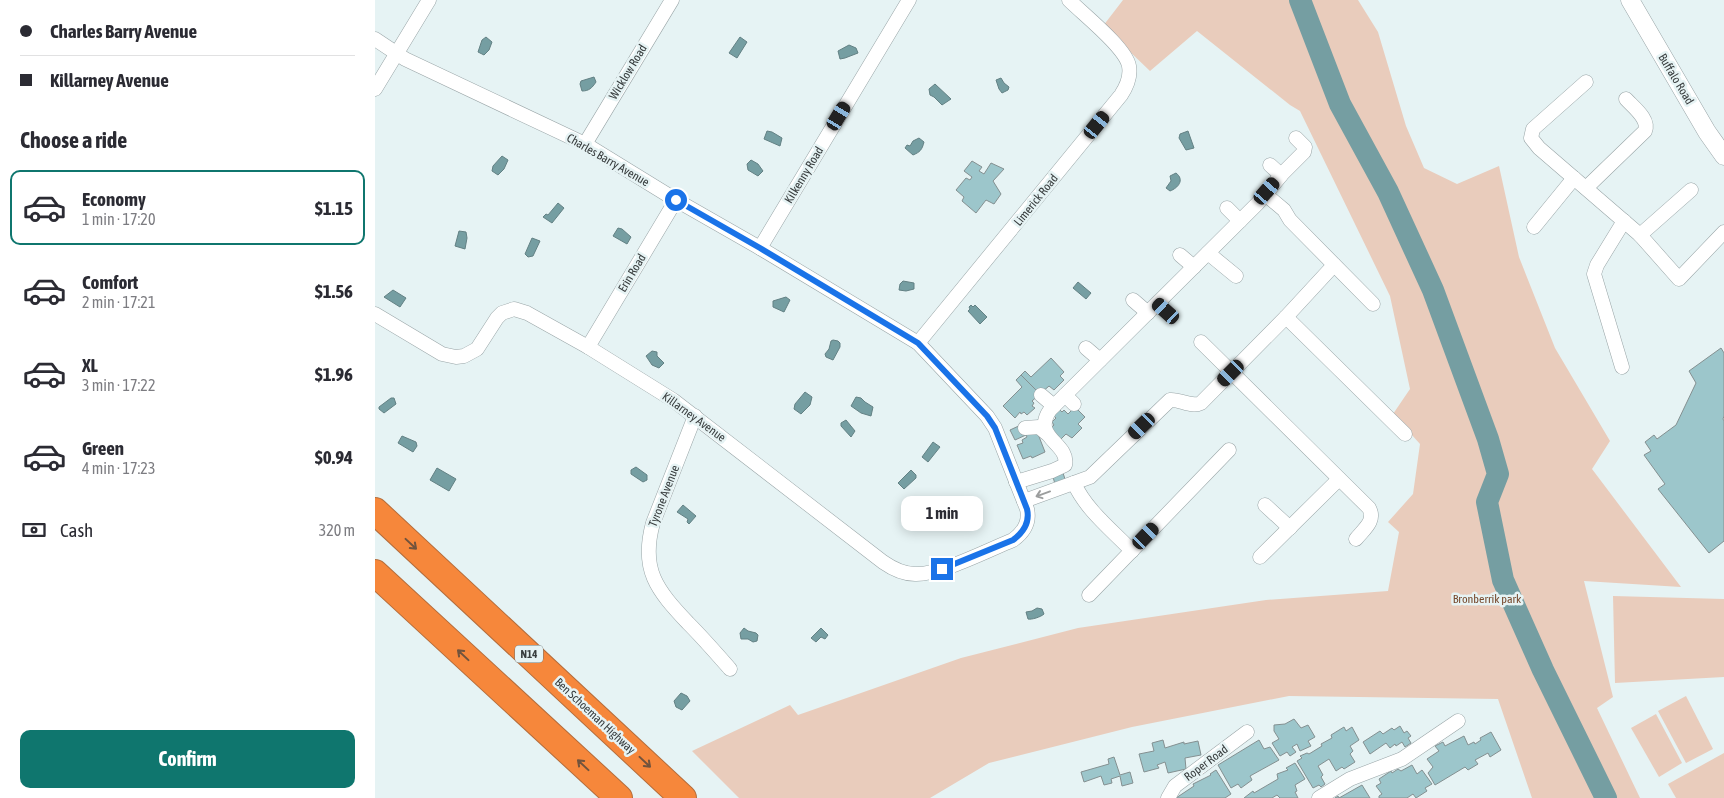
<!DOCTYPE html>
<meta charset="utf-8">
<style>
:root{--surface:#fff;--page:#f7f7f7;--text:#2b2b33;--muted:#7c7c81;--line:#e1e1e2;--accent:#0f766e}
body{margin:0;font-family:"Asap Condensed",sans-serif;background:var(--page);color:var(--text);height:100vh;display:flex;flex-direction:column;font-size:19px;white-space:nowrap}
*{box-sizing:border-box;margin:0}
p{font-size:16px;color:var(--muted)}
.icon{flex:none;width:28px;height:28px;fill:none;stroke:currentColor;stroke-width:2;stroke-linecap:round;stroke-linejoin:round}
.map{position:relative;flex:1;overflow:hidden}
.panel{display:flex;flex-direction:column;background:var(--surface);width:375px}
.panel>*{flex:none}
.top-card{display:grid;align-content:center;height:110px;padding:0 20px;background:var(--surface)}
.end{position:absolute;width:22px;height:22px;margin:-11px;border:6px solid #1a73e8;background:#fff;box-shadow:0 0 0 2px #fff}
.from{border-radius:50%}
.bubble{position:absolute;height:35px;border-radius:10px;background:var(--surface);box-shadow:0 2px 12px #0003;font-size:16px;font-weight:700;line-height:35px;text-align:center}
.car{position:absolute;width:15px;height:30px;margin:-15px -8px;border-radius:6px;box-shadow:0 0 4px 1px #0007;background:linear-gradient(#222 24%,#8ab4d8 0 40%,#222 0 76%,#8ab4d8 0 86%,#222 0)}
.top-card b{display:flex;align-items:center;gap:18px;height:48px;font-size:19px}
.top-card b+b{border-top:1px solid var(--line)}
.top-card i{width:12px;height:12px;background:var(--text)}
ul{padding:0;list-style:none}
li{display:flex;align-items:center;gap:15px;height:75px;margin:0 10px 8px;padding:0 10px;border:2px solid transparent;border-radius:10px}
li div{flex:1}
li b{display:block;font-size:19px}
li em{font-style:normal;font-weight:700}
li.active{border-color:var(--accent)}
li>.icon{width:45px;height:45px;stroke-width:1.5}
h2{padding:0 20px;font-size:22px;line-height:60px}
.pay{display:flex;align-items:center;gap:12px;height:55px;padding:0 20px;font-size:19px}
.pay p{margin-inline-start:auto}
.button{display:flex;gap:10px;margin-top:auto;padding:10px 20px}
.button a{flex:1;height:58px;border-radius:10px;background:var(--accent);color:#fff;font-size:20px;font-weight:700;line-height:58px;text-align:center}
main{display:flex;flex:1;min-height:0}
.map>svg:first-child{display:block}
.green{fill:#e9ccbc}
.water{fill:#759ea2;stroke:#638184}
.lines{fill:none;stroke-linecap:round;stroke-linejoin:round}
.river{stroke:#759ea2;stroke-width:22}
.building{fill:#9cc6cb;stroke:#849091}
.minor-casing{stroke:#99a5a7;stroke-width:15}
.tertiary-casing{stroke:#99a5a7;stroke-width:19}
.motorway-casing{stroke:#b46d3c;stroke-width:28}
.minor{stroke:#fff;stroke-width:14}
.tertiary{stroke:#fff;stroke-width:18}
.motorway{stroke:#f6873b;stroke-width:26}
.oneway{stroke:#9c9e9e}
.oneway2{stroke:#71533d}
.route{stroke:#1a73e8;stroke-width:6}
.labels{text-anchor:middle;stroke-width:5;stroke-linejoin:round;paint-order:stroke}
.shield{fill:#e6f3f4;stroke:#6c7475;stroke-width:1}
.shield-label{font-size:11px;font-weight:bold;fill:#383d3e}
.street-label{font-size:12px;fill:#383d3e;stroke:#e6f3f4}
.park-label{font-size:12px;fill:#76492d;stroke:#e6f3f4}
</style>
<main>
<section class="panel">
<div class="top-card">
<b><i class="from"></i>Charles Barry Avenue</b>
<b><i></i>Killarney Avenue</b>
</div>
<h2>Choose a ride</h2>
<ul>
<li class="active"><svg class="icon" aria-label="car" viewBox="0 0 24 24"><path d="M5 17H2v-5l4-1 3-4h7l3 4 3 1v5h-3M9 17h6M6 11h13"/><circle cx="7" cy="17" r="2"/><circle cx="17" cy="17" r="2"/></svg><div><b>Economy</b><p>1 min · 17:20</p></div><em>$1.15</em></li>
<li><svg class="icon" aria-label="car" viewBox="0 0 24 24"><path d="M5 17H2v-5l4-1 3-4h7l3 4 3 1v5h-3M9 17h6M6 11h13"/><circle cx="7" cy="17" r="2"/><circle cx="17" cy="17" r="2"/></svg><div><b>Comfort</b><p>2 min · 17:21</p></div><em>$1.56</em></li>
<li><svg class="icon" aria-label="car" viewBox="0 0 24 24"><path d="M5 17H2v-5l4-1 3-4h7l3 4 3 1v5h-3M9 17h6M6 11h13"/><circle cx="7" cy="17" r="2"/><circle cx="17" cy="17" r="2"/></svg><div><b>XL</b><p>3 min · 17:22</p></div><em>$1.96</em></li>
<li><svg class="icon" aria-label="car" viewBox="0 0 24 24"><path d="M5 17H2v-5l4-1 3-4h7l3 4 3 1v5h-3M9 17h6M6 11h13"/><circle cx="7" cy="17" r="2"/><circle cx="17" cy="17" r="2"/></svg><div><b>Green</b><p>4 min · 17:23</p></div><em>$0.94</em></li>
</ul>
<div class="pay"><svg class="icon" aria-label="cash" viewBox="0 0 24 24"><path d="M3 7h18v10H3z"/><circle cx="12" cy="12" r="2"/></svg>Cash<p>320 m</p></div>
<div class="button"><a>Confirm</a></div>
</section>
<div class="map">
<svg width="1349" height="798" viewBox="0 0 1349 798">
<rect width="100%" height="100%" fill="#e6f3f4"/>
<g class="green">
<path d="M748,0H983L1003,32L1031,126L1049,168L1082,184L1124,166L1144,257L1180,348L1235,441L1217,469L1306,587L1209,581L1238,697L1222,708L1265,798H1157L1123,699L914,696L757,727L614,763L555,798H364L317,751L415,705L423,715L586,658L703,628L891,600L1013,591L1024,532L1013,522L1038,494L1045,444L1018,414L1035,389L1015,296L925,111L915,105L822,31L775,71L728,26Z"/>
<path d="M1238,596L1349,599V677L1240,683Z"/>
<path d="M1311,696L1338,749L1311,763L1283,711Z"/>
<path d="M1281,714L1307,763L1284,777L1256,728Z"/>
<path d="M1349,753V798H1301L1293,784Z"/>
</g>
<g class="water">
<path d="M111,37L117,42L114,50L109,55L103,52L107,40Z"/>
<path d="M365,37L372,42L362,58L354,53Z"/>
<path d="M474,45L481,48L483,53L470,58L465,59L463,51Z"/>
<path d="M219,77L221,82C217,88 214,91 207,91L205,84L206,81Z"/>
<path d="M626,78L629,83L634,87L633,90L627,93L624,89L621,80Z"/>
<path d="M560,84L576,99L567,105L559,97L555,95L554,89Z"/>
<path d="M392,131L397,132L407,138L405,146L389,139Z"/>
<path d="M813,131L819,148L811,150L804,138L805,134Z"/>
<path d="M544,138L549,142C547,150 545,152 538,155L530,148L532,145L535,146L538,141Z"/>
<path d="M127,156L133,160L129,169L123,175L117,171L118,166Z"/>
<path d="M376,160L383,164L388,171L383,176L373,170L372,164Z"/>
<path d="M801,173C810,180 803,188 795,191L791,188L796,181L795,176Z"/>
<path d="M183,203L189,208L177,223L168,217L171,214L173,215Z"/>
<path d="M243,228L247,229L256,237L252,244L238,236Z"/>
<path d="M84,231L91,232L92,238L90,249L80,246Z"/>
<path d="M157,238L165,241L158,256L153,257L150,254Z"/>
<path d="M528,281L539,283V289L531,291L524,290L525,284Z"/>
<path d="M703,282L716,293L711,299L698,288Z"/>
<path d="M18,290L31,298L25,307L9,297Z"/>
<path d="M411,297L415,300L409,312L398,307V301Z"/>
<path d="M596,305L598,307L600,305L612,317L605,324L593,311L595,309L594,307Z"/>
<path d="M458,340L463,341L465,343V347L458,360L451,357L450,354L454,349L456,341Z"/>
<path d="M277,351L282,352V356L289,363L284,368L277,365L271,356Z"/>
<path d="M430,392L437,397L435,405L426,414L419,409L420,404Z"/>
<path d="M481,397L486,398L490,402L498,407L496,416L486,413L476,406Z"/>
<path d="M16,398H19L21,404L9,413L4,409V407Z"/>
<path d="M471,420L480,431L476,437L466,426V423Z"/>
<path d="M27,436L41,442L42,446L38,452L23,443Z"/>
<path d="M558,442L565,447L553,462L547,457Z"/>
<path d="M261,467L272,475V480L268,482L256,474V470Z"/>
<path d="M62,468L81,479L74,491L55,480Z"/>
<path d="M536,470L541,475V478L529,489L523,483Z"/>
<path d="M308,505L321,516L314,524L312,522L313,519L302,512Z"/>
<path d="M662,608L667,609L669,614C666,617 656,620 653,619L651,612L657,611Z"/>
<path d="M369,628L373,631L381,633L383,635L382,641L378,642L373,639H366L365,633Z"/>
<path d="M446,628L453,635L450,639L446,637L441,642L436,638Z"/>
<path d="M306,693L312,696L315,701L307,710L301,707L299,701Z"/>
</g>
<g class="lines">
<path class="river" d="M925,0L965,104L1013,192L1058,290L1113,439L1123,474L1112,502L1128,580L1168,670L1231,798"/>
</g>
<g class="building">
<path d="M597,161L607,167L604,171L609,174L616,163L629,169L618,181L626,194L619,204L611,200L601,213L587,201L589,197L581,190L591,178L595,180L597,177L589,171Z"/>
<path d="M1346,348L1349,353V416L1348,419L1349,421V541L1334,553L1283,489L1290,484L1269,455L1276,451L1270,442L1279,435L1282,439L1301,425L1321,383L1314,371Z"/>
<path d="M676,358L689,372L685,376L689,380L679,390L674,386L665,394L646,375L650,371L656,377Z"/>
<path d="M646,375L665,394L657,401L659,403L657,406L660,408L652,415L649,412L646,414L645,412L640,418L628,406L647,387L641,380Z"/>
<path d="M700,407L710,417L703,424L707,428L697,438L691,434L685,440L674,430L679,425L677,422L681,418L679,416L685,410L687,412L689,410L693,414Z"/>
<path d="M648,424L651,435L640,440L635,430Z"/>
<path d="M659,432L663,434L670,452L657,458L656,456L648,459L642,445L648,443L647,440L652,437L651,435Z"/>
<path d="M688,473L690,479L680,484L678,477Z"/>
<path d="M919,719L926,728L933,725L940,737L933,741L936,746L925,751L922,744L917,747L921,752L915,756L912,752L905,756L897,743L904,739L899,731V725L910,724Z"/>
<path d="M1025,726L1029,733L1032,731L1036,736L1033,738L1036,743L1030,747L1027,742L1021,746L1020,744L1015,748L1011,743L995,754L988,742L1005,731L1008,734L1017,728L1019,730Z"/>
<path d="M969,727L971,731L977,727L984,740L975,746L978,751L975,754L980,762L969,769L967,767L961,771L954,759L943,766L948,775L946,777L950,784L946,787L944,785L938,788L922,761L927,758L925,756L932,753L934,754L947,746L946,744L957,738L956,735Z"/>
<path d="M1116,732L1126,750L1115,757L1113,753L1100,760L1103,764L1093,770L1090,767L1060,785L1053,773L1058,767L1052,759L1064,751L1060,746L1068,742L1070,746L1089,736L1093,745L1099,742L1100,744L1106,740L1105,738Z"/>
<path d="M788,740L790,748L809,742V744L823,741L826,755L810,758L811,769L793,773L790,762L782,765L784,768L769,772L764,754L779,751L777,743Z"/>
<path d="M884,740L889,749L895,747L904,760L875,776L877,780L866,788L863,784L856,788L843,765Z"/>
<path d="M739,757L745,775L755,772L758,783L747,786L745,776L736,779L737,783L729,785L726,776L709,782L706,772L734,764L733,759Z"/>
<path d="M920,763L930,779L920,785L922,791L920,792L923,798H905L902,795L897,798H869L878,791L879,793L903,779L902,774L913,770L911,768Z"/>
<path d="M1037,765L1042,774L1047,770L1057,784L1050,788L1052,791L1041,798L1038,794L1032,798H1004V796L1007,794L1001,786L1006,783L1004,779L1016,771L1017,773L1023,769L1026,771Z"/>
<path d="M841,770L856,794L850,798H801L819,786L818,784L836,775L835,774Z"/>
<path d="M987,785L995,798H960L963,796L964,798Z"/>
</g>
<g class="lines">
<defs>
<g id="minor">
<path d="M0,39L30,59L210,144L301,200L385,248L543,343L612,416L620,428L652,509C655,522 649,532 638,540C613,550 565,575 540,574C528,574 518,569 508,562L298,400L213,347L152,313L139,309L127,313L122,318L102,349L89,356L81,357L67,354L0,314"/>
<path d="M1211,82L1158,129L1156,138L1164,148L1265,235L1304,279L1349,232"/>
<path d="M0,89L54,0"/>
<path d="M210,144L297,0"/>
<path d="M895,165L906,175"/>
<path d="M1211,188L1270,131C1275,119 1258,107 1251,99"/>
<path d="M890,194L909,210L915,220L998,304"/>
<path d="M852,208L865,221"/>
<path d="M1159,227L1199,178"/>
<path d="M1265,235L1316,190"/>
<path d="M385,248L534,0"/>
<path d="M833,253L861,276"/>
<path d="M805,255L819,267"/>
<path d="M758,300L773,313"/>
<path d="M911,317L1030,434"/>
<path d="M826,342L994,508C1001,521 989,529 981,539"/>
<path d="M543,343L746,95C752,86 756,77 754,66C751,48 708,14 694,0"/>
<path d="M213,347L301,200"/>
<path d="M711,348L725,360"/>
<path d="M1247,367L1219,274L1222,265L1249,221"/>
<path d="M666,395L679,406"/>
<path d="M690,395L699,404"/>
<path d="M320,416L278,523C265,570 282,590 313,623C328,638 341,653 355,669"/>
<path d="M650,428L664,427L671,433"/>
<path d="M641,482L677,471L690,465C695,443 656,438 675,410L882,204L908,173L929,152L930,147L921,138"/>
<path d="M699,483C711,510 737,530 757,551"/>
<path d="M649,501L715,477L795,400C806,399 816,408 826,403L911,317L959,265"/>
<path d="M890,505L915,528"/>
<path d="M885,557L964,479"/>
<path d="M714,595L854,450"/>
<path d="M793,798L800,786L872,732"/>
<path d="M944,798L975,779L1027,759L1083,721"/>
</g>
<path id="tertiary" d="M1255,0L1332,132L1349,156"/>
<g id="motorway">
<path d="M0,511L308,798"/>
<path d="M0,573L244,798"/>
</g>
</defs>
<use href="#minor" class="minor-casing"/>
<use href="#tertiary" class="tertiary-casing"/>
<use href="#motorway" class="motorway-casing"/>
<use href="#minor" class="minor"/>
<use href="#tertiary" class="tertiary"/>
<use href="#motorway" class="motorway"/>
</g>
<defs><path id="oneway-shaft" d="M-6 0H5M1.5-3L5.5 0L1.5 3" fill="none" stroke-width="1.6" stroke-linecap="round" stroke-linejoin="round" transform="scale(1.25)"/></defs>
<use class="oneway" href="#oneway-shaft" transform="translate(668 494) rotate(160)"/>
<g class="oneway2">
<use href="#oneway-shaft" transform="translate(36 544) rotate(43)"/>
<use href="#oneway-shaft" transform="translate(88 655) rotate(-137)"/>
<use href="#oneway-shaft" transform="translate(270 762) rotate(43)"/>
<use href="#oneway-shaft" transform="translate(208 765) rotate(-137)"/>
</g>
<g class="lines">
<path class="route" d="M301,200L385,248L543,343L612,416L620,428L652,509C655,522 649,532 638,540L567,569"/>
</g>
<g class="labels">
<rect class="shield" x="140" y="645.5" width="28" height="17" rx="4"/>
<g class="shield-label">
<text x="154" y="658">N14</text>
</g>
<g class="street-label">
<text transform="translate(253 72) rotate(-59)" y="4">Wicklow Road</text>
<text transform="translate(1301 79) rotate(59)" y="4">Buffalo Road</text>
<text transform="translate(233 160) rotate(30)" y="4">Charles Barry Avenue</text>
<text transform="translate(429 175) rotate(-59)" y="4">Kilkenny Road</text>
<text transform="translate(661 200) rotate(-51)" y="4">Limerick Road</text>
<text transform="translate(257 273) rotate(-59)" y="4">Erin Road</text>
<text transform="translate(319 417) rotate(36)" y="4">Killarney Avenue</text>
<text transform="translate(289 496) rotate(-69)" y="4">Tyrone Avenue</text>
<text transform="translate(220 716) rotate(43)" y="4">Ben Schoeman Highway</text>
<text transform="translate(831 763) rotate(-37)" y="4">Roper Road</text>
</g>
<g class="park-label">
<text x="1112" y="603">Bronberrik park</text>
</g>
</g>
</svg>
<i class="end from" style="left:301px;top:200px"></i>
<i class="end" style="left:567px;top:569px"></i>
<div class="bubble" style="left:526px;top:496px;width:82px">1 min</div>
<i class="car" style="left:464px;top:116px;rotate:31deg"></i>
<i class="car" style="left:722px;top:125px;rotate:39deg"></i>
<i class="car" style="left:892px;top:191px;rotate:41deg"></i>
<i class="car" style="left:791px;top:311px;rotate:312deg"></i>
<i class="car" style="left:856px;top:373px;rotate:225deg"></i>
<i class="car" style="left:767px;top:426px;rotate:226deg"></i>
<i class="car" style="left:771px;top:536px;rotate:44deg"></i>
</div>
</main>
